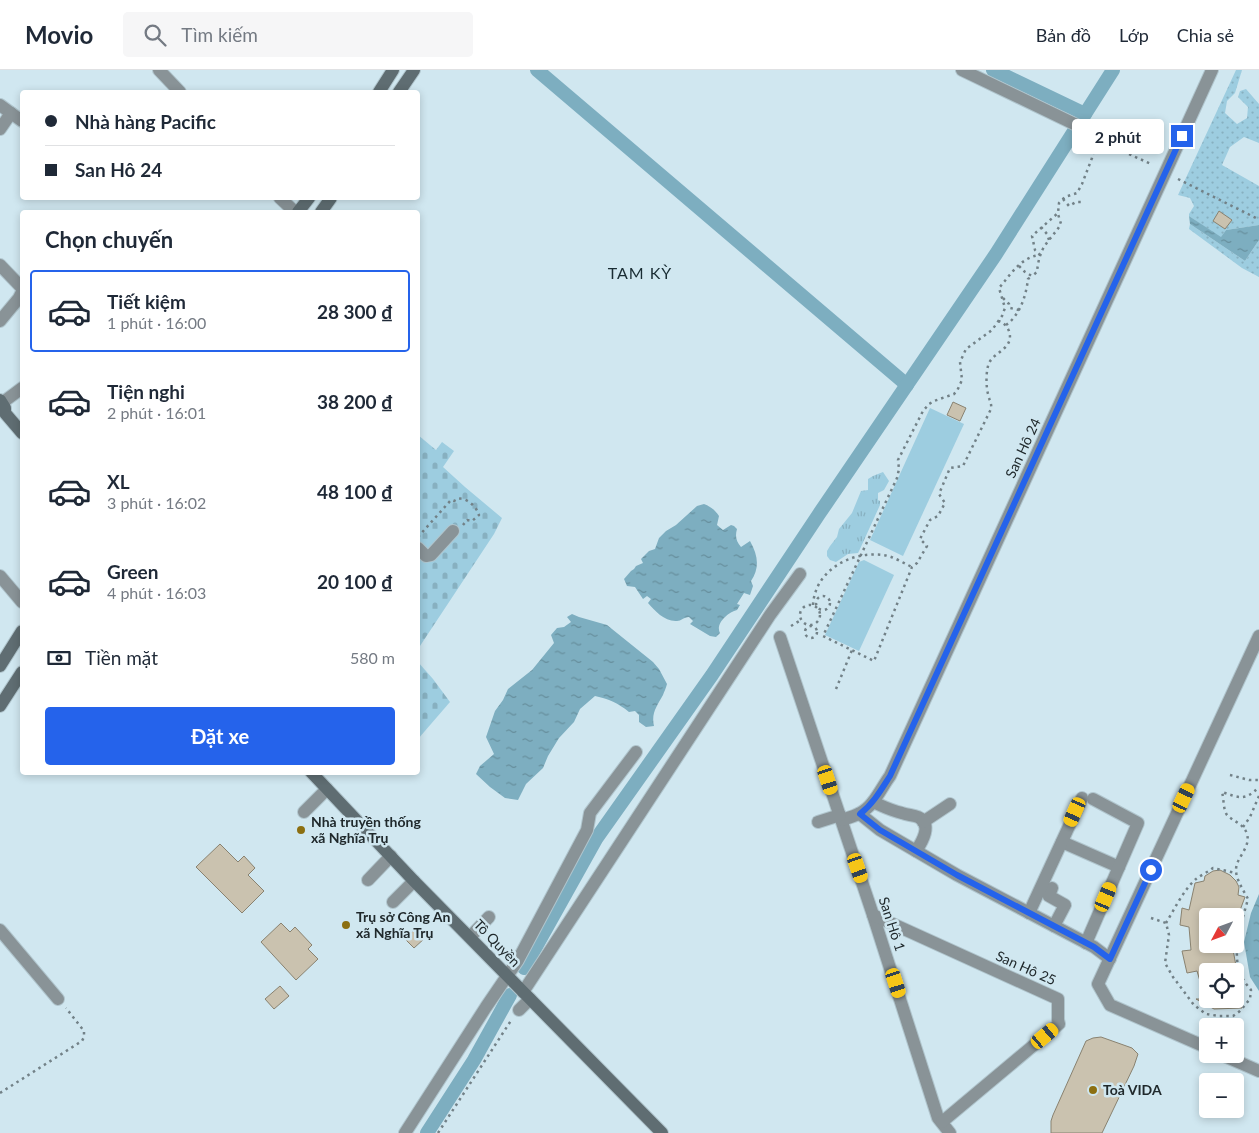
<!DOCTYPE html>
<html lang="vi">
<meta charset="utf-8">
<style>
:root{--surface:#fff;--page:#f6f6f7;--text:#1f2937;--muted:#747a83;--line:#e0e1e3;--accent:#2563eb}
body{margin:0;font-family:Lato,sans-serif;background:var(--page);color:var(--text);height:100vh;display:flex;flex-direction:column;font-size:19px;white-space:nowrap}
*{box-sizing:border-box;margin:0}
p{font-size:16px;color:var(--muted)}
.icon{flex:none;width:28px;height:28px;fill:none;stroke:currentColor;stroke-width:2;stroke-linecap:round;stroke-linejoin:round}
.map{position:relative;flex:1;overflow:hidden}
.side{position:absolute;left:20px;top:140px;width:400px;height:565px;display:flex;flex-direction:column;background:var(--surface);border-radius:5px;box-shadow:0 2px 8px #0003}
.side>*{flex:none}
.top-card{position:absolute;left:20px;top:20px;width:400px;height:110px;border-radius:5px;box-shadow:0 2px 8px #0003;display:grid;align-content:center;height:110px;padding:0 25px;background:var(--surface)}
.needle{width:32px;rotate:229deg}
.controls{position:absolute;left:1199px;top:838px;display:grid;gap:10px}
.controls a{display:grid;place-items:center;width:45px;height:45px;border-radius:5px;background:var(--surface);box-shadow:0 2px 8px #0003;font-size:25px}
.end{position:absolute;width:22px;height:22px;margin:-11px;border:6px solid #2563eb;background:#fff;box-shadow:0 0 0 2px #fff}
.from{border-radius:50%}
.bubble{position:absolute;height:35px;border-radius:5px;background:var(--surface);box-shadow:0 2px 8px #0003;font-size:16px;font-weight:700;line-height:35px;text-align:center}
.car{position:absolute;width:15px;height:30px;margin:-15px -8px;border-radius:6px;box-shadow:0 0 4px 1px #0007;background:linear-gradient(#f5c518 24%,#345 0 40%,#f5c518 0 76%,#345 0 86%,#f5c518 0)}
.top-card b{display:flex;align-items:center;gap:18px;height:48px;font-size:19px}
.top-card b+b{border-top:1px solid var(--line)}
.top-card i{width:12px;height:12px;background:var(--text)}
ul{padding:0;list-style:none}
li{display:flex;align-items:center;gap:15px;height:82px;margin:0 10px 8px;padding:0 15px;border:2px solid transparent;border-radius:5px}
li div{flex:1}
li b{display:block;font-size:19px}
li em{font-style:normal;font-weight:700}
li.on{border-color:var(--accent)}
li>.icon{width:45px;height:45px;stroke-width:1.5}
h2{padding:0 25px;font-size:22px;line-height:60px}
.pay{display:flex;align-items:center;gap:12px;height:55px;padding:0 25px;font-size:19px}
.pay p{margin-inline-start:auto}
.button{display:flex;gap:10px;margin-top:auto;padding:10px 25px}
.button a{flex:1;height:58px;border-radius:5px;background:var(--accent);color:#fff;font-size:20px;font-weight:700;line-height:58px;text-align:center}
header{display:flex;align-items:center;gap:30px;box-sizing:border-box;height:70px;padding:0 25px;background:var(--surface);border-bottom:1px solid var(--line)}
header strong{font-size:24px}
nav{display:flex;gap:28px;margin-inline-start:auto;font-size:18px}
.search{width:350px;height:45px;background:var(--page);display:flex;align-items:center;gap:12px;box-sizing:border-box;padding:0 18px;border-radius:5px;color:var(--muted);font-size:19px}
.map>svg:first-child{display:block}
.grass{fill:url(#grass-dots)}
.cemetery{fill:url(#cemetery-stones)}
.park{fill:url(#park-tufts)}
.pitch{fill:#9dcde0}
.water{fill:url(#water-ripples)}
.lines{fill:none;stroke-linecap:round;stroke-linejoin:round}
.canal{stroke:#7daec0;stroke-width:14}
.building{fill:#cac2af;stroke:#898270}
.street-casing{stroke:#b0c5cd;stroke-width:14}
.secondary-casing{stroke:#b0c5cd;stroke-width:14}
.path{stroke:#728187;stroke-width:2.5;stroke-dasharray:2.5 4;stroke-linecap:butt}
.street{stroke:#899397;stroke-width:12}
.secondary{stroke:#5f6d72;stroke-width:12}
.route{stroke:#2563eb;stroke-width:6}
.poi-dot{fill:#8c6f11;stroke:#d0e7f0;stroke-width:2}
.labels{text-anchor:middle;stroke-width:5;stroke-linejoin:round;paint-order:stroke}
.street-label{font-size:14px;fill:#20292c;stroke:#d0e7f0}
.poi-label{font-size:14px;font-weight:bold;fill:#20292c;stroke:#d0e7f0;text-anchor:start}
.quarter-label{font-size:16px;letter-spacing:1px;fill:#192c33;stroke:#d0e7f0}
</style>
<header>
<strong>Movio</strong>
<div class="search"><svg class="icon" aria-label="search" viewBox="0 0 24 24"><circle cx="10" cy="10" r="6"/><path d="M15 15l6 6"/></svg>Tìm kiếm</div>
<nav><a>Bản đồ</a><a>Lớp</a><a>Chia sẻ</a></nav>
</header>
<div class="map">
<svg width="1259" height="1063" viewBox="0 0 1259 1063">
<defs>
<pattern id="grass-dots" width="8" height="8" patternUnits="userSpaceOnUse" patternTransform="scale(1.25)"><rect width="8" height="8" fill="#9dcde0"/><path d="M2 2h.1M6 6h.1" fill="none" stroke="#87b0c0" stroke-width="1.8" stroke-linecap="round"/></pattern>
<pattern id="cemetery-stones" width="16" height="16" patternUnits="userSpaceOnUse" patternTransform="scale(1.25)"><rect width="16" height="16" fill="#9dcde0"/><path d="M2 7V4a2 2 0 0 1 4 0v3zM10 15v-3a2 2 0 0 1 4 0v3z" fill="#87b0c0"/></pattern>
<pattern id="park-tufts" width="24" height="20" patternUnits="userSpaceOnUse" patternTransform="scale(1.25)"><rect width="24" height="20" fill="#9dcde0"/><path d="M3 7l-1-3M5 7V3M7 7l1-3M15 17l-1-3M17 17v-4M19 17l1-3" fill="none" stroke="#87b0c0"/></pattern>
<pattern id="water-ripples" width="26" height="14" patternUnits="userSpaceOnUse" patternTransform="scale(1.25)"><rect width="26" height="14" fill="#7daec0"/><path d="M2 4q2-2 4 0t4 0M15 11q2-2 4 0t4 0" fill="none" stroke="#668e9c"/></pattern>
</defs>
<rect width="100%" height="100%" fill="#d0e7f0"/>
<g class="grass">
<path d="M1236,0H1242L1235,23L1227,31L1225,43L1237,54L1247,48L1248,37L1238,27L1240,21L1246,19L1259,34V73L1244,67L1230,77L1222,95L1259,116V155L1226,160L1221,168L1189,146V144L1194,136L1190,128L1178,125Z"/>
<path d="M1190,154L1245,191L1259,170V207L1242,198L1189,159Z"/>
</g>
<g class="cemetery">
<path d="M418,365L436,380L442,372L454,381L443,397L465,417L502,448L494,464L418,579Z"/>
<path d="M418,592L433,609L450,632L418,669Z"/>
</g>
<path class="park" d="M883,402L889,411L884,420L878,423V430L880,431V435L860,479L858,483L848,484L836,492L830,490L827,486V481L830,476L837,467L839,459L852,443L861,421L868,420V409L873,406Z"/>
<g class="pitch">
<path d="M930,338L964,354L903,486L870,470Z"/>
<path d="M864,490L894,505L859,581L825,565L859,492Z"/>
</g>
<g class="water">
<path d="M1189,146L1221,167L1226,160L1259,155V170L1245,191L1190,154Z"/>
<path d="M704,434C711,437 715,440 719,446L717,455L723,460L731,455L734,456L737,459C735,466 736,471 741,477L750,471C758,485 760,498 751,511L753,516L750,525L744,523L737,534L740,535L737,540C728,542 715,554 720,563L716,567L710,566L690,554L693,551L689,547C684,547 681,551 677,551C665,552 655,541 648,533L651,529L647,526L643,529L635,517L627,516L624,509L631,501L634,499L636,496L643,493L641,489L649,481L655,479L659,468L666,461L676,455L697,436Z"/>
<path d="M572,544L579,547L607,555L653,592L659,599L667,614C666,618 664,622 663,625C657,636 651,643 654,656L646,657L639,652V645L635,641L629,642C618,633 609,629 595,626L580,639L574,652L559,668L548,686L543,698L526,714L518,730L505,728L490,717L476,704L480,696L494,684L486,667L495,641L503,630L508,619L532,600L554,573L551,565L557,558L564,557L571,552L567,547Z"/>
<path d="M1259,824V921L1250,907L1244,872L1251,843Z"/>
</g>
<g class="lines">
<g class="canal">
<path d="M537,0L907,315"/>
<path d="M993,0L1085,44"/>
<path d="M524,898L596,769L712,605L819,444L996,184L1113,0"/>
<path d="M427,1063L474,990L510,925"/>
</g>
</g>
<g class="building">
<path d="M1219,141L1232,150L1225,159L1213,151Z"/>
<path d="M953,332L966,338L960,351L947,345Z"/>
<path d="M220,774L238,792L244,786L255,798L248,805L264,821L242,843L196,797Z"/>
<path d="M1220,800L1230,805L1236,811L1239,817L1238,825L1245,827L1239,843L1231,841L1229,846H1208V874H1232L1236,896H1233L1235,901H1208V928H1205L1197,901L1187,903L1182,881L1191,880L1189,857L1180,855L1182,838L1189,840L1195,813L1204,811L1205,806L1213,801Z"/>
<path d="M281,853L290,862L295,857L312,875L308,879L318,889L296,910L261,872Z"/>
<path d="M416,858L425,868L414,878L405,869Z"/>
<path d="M280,916L289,926L274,939L265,929Z"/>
<path d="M1196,929H1242V938L1214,939Z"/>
<path d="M1101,967L1132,978L1138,984L1134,996L1102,1063H1051V1051L1053,1045L1086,971L1093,968Z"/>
</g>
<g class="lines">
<defs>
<g id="street">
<path d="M159,0L180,22"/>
<path d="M962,0L1089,61"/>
<path d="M0,35L22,51"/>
<path d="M0,59L11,43"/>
<path d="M280,128L295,142"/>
<path d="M0,195L22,218"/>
<path d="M0,251L19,228L22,222"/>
<path d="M2,333L22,318"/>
<path d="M418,478L426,486L431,485L453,461"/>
<path d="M0,506L22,532"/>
<path d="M780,567L873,845L938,1048L950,1063"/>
<path d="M873,732C882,736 892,741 902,743C907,745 913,745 918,747C933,754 922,772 916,781"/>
<path d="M304,742L327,719"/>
<path d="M860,744L880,760L957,805L1094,877L1110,889"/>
<path d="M842,750C848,748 855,746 860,743C874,736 881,718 890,706L1212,0"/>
<path d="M818,752L840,745"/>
<path d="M923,752L950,734"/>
<path d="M1062,772L1119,797"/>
<path d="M368,810L391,786"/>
<path d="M1052,818L1049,826L1065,835L1054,856"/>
<path d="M393,832L414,811"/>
<path d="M1029,843L1082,728"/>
<path d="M873,845L1058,929V950L1059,954L942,1052"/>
<path d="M0,860L58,929"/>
<path d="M470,867L489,847"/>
<path d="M1086,873L1138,753L1093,729"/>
<path d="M523,922L770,545L800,504"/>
<path d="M519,940L530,929"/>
<path d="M1208,978L1110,935L1098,914L1259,566"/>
<path d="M1220,984L1259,1001"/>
<path d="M405,1063L486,937L518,890L587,760L590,743L636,682"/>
</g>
<g id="secondary">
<path d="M379,22L393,0"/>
<path d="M399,22L414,0"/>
<path d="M298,142L309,128"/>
<path d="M321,142L331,128"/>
<path d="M0,330L5,338V343L22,363"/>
<path d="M0,596L22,561"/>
<path d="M0,636L22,602"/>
<path d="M311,702L414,811L662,1063"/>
</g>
</defs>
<use href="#street" class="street-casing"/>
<use href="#secondary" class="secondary-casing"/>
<g class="path">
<path d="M1178,109L1256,148"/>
<path d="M1063,129L1069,136L1076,132H1081"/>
<path d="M1041,157L1047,164L1049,170"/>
<path d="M1019,196L1025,202L1032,206L1037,202C1038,192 1040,182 1046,174C1051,167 1056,162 1061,154L1058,144"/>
<path d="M1003,228L1009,234L1010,238L1019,240"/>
<path d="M998,251C1003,252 1007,256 1009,261C1015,280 991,282 988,296C986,304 986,316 988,324C989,330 992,333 991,339L963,396L950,398L939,424L945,433L938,446L930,450L920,469L927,476L917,493L912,497L874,591L823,566L897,408L899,399L898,390L923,341L929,334L934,331L954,324L957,321L962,310L960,292L966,279L992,260L1002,246L1005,238L999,218C1011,204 1021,187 1040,185L1035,180L1032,166L1058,143L1059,133L1065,127L1077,123L1082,114L1092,88L1094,79L1097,75L1102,72L1151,94"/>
<path d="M1006,255C1020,245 1026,226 1028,209L1032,206"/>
<path d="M418,467L451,430L454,431C457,429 459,428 463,429C470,431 477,438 479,445L472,451L467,450L463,455"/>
<circle cx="823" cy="533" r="7"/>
<circle cx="810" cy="545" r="10"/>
<path d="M813,535C815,500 851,481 883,485C893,486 903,493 912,497"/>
<circle cx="811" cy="562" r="6"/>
<path d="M791,556L801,550"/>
<path d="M836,619L852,580"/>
<path d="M1230,705L1249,710H1259"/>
<path d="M1243,757L1250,747L1259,726"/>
<path d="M1151,848L1166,853L1169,865L1165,893L1173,907L1194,935L1206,944L1219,946H1233L1240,941L1250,929L1251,920C1248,916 1244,912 1242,907C1230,885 1242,851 1248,829C1244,821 1236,810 1236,800C1236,787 1251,778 1247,764C1244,754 1234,752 1227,745C1223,739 1224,729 1222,722C1240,728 1245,731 1259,717"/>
<path d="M1166,853C1174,840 1184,819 1196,809C1201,805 1208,802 1213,798L1236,803"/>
<path d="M0,1023L82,971L84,967V961L66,938"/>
<path d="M438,1063L512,949"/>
</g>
<use href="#street" class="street"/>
<use href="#secondary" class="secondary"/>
</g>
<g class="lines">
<path class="route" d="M1151,800L1110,889L1094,877L957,805L880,760L860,744C873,734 881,720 890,706L1182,66"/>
</g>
<g class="poi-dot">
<circle cx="301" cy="760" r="5"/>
<circle cx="346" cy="855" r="5"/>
<circle cx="1093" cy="1020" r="5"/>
</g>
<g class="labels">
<g class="street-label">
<text transform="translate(1023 378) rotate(-65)" y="5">San Hô 24</text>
<text transform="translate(892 854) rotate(72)" y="5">San Hô 1</text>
<text transform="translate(497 873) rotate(46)" y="5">Tô Quyền</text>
<text transform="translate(1026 898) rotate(24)" y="5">San Hô 25</text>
</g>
<g class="poi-label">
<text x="311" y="757">Nhà truyền thống<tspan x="311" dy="16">xã Nghĩa Trụ</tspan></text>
<text x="356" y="852">Trụ sở Công An<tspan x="356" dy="16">xã Nghĩa Trụ</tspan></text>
<text x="1103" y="1025">Toà VIDA</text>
</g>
<g class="quarter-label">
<text x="640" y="209">TAM KỲ</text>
</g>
</g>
</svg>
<div class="controls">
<a><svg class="needle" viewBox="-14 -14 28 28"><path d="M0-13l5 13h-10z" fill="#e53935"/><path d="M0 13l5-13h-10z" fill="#747a83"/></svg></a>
<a><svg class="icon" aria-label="locate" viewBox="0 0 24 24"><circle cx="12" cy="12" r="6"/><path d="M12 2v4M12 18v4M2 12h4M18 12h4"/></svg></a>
<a>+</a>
<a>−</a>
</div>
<i class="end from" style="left:1151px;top:800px"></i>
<i class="end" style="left:1182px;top:66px"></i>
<div class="bubble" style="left:1072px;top:49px;width:92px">2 phút</div>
<i class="car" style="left:828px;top:710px;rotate:162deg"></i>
<i class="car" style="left:1184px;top:728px;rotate:25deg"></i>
<i class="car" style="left:1075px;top:742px;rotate:204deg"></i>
<i class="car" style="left:858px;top:798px;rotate:161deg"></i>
<i class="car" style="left:1106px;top:827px;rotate:23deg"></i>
<i class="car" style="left:896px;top:913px;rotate:162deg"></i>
<i class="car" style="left:1045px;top:966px;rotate:50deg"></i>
<div class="top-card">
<b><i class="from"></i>Nhà hàng Pacific</b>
<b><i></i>San Hô 24</b>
</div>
<section class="side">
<h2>Chọn chuyến</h2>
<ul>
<li class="on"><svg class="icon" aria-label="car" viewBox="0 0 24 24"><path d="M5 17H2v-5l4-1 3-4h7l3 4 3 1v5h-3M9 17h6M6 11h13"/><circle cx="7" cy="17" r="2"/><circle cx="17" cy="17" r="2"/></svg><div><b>Tiết kiệm</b><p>1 phút · 16:00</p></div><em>28 300 ₫</em></li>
<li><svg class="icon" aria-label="car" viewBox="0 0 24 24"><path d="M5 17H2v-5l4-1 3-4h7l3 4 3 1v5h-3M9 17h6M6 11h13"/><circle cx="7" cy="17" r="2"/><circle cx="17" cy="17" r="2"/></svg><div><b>Tiện nghi</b><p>2 phút · 16:01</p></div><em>38 200 ₫</em></li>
<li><svg class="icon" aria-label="car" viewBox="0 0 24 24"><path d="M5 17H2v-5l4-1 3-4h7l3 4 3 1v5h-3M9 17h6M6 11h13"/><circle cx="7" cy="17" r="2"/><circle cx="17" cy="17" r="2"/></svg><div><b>XL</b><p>3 phút · 16:02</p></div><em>48 100 ₫</em></li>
<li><svg class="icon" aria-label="car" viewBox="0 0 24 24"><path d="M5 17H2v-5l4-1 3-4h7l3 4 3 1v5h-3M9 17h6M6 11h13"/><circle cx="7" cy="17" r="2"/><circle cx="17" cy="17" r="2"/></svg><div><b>Green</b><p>4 phút · 16:03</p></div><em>20 100 ₫</em></li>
</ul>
<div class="pay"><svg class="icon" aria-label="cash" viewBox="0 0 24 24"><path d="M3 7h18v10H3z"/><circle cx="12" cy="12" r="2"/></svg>Tiền mặt<p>580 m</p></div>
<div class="button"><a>Đặt xe</a></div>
</section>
</div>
